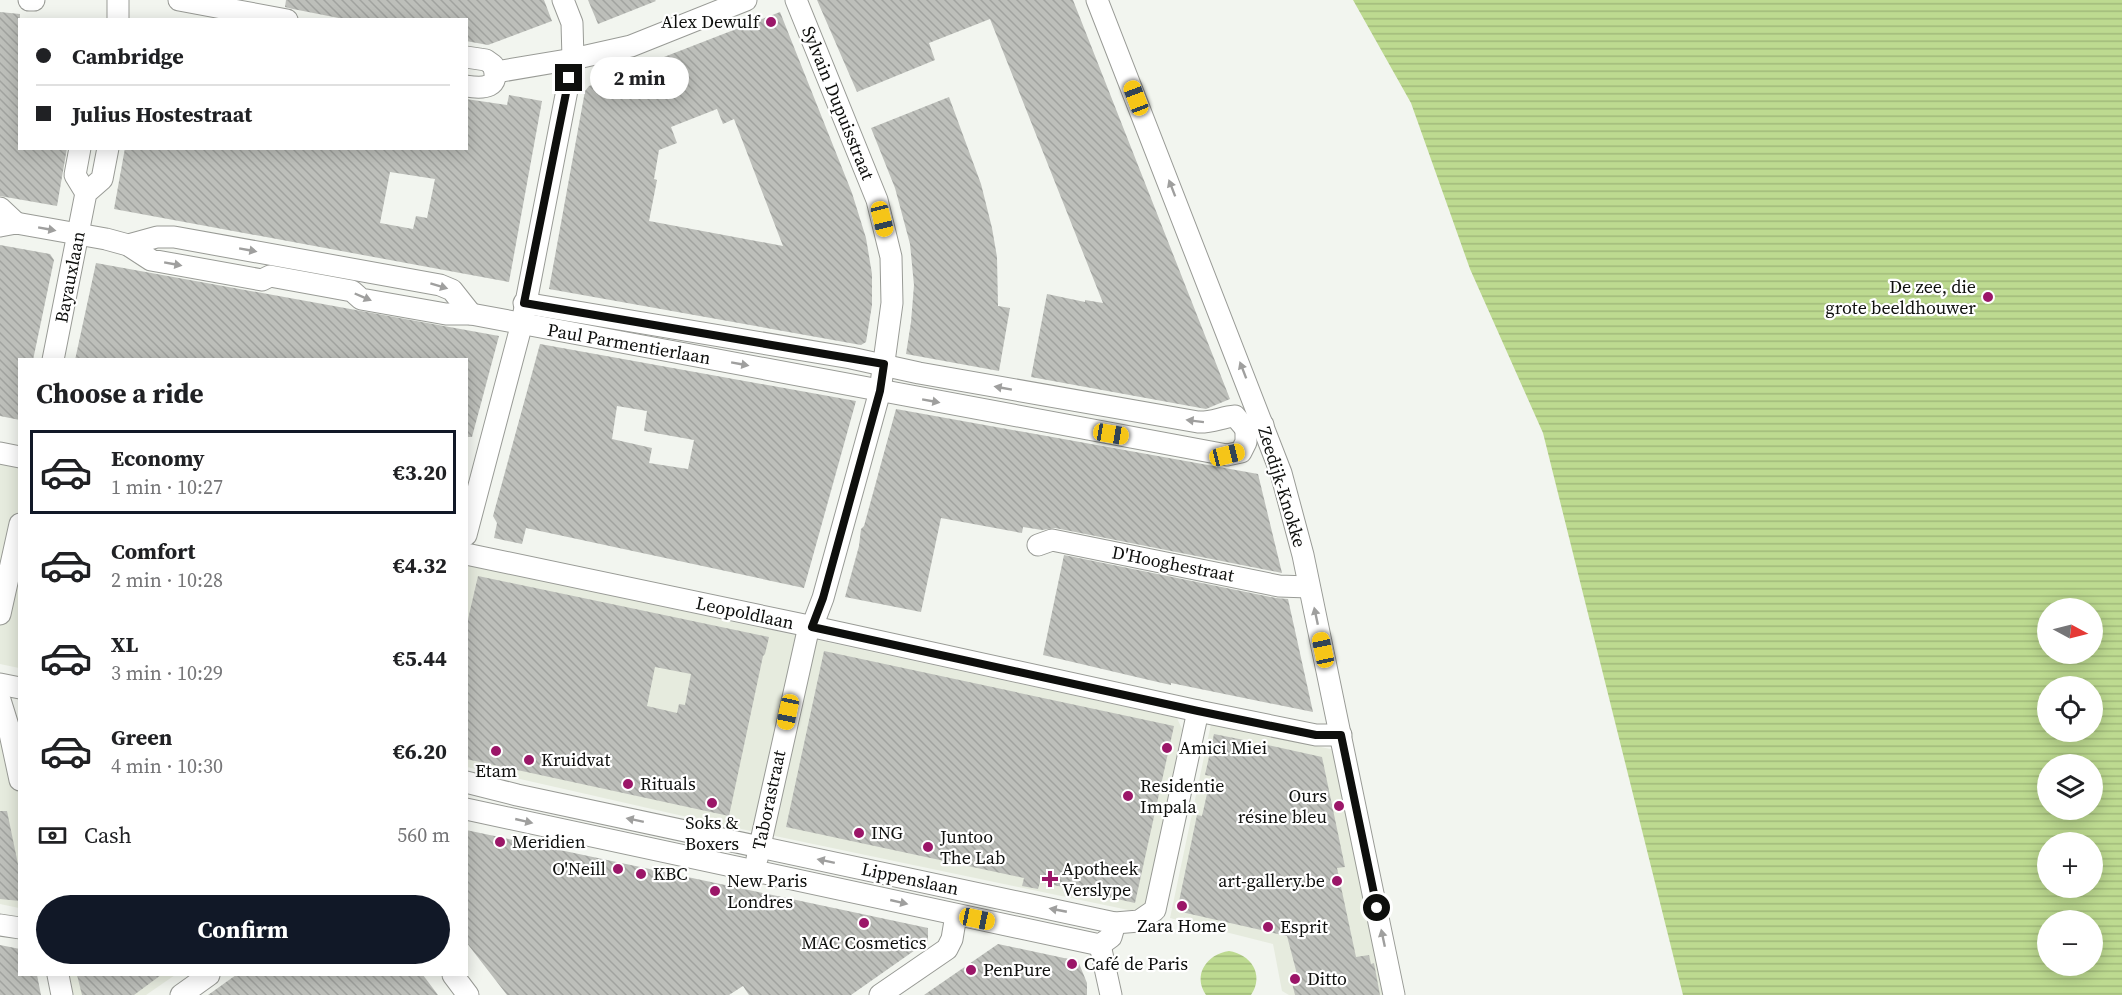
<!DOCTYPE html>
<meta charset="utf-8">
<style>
:root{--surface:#fff;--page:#f2f2f2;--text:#202124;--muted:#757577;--line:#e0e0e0;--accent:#111827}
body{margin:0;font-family:"Source Serif 4",serif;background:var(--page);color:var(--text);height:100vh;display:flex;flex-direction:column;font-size:22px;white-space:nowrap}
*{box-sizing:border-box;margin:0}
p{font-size:20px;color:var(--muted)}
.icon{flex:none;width:33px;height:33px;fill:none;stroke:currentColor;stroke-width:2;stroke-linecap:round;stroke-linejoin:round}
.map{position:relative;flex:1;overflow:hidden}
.sheet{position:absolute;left:18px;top:358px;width:450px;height:618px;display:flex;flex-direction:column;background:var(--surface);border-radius:0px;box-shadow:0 3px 15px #0003}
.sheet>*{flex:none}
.guide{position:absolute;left:18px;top:18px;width:450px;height:132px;border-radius:0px;box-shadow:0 3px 15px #0003;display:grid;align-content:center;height:132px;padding:0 18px;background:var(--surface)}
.needle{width:39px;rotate:97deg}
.fabs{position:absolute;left:2037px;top:598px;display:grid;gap:12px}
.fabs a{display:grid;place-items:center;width:66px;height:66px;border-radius:50%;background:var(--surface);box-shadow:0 3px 15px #0003;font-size:30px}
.end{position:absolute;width:27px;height:27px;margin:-14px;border:8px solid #0e0f0d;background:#fff;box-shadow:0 0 0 3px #fff}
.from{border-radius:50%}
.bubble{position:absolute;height:42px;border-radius:21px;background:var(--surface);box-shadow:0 3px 15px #0003;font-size:20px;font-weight:700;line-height:42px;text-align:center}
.car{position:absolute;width:18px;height:36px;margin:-18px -9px;border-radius:8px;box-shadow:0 0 4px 2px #0007;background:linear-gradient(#f5c518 24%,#345 0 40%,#f5c518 0 76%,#345 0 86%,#f5c518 0)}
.guide b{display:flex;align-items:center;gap:21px;height:57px;font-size:22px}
.guide b+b{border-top:2px solid var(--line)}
.guide i{width:15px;height:15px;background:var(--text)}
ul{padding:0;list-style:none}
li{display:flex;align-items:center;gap:18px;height:84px;margin:0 12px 9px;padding:0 6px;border:3px solid transparent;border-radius:0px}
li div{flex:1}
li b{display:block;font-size:22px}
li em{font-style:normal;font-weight:700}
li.active{border-color:var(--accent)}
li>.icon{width:54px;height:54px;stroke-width:1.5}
h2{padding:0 18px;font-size:27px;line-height:72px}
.pay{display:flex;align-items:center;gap:15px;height:66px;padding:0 18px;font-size:22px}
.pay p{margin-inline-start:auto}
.button{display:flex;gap:12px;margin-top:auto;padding:12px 18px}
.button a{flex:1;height:69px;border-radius:36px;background:var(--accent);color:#fff;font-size:24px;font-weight:700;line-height:69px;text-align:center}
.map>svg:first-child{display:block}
.built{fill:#e6ebde}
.water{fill:url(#water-rules);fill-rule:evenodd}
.building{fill:url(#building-back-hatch);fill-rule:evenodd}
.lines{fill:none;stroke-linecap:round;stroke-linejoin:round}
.minor-casing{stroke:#999b96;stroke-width:23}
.minor{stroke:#fff;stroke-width:21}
.oneway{fill:#9f9f9e}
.route{stroke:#0e0f0d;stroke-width:8}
.poi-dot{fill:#9b1668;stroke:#fff;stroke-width:2}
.labels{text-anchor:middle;stroke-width:4.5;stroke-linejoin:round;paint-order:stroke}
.poi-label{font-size:18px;fill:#0e0f0d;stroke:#fff;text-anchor:start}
.street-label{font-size:18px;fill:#0e0f0d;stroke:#fff}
</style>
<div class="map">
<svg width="2122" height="995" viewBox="0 0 2122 995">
<defs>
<pattern id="water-rules" width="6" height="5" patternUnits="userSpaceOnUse" patternTransform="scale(1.5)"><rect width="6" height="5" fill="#bdda90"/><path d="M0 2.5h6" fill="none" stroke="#a1ba7b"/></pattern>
<pattern id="building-back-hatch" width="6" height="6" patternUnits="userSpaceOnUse" patternTransform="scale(1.5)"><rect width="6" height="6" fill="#bdbfba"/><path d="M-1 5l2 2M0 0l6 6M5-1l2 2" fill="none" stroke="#a1a39f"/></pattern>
</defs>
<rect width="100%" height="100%" fill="#f2f5ef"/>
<g class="built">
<path d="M0,463L19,467V668L0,664Z"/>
<path d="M467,564L1177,718L1182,729L1147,905L1138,912L727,826L467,767Z"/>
<path d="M0,715L19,720V908L0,904Z"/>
<path d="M1211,724L1335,750L1386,995H1289L1282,991L1273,944L1170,918Z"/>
<path d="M68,975H175L146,995H72Z"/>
</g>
<g class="water">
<path d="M1353,0H2122V995H1683L1543,433L1470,269L1411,103ZM2048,609H2092V654H2048ZM2048,687H2092V732H2048ZM2048,765H2092V810H2048ZM2048,843H2092V888H2048ZM2048,921H2092V966H2048Z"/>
<path d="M1229,951C1250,954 1265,974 1251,995H1206C1192,975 1207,954 1229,951Z"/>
</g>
<g class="building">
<path d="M286,0H544L552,21L488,45L466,41V20H349L293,9L285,7Z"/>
<path d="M588,0H655L656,1L598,24Z"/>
<path d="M817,0H1073L1230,399L1206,409L1031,377L1047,294L1085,302V300L1103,303L990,19L929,43L935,60L857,92Z"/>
<path d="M0,12L20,14V148H67L57,206L0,196Z"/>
<path d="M780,12L852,193L866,238L872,274V305L866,342L861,345L549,289L585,91L589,86ZM717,109L723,124L734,119L783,246L649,221L657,180L654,179L659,150L677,143L671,127Z"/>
<path d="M509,95L542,101L509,282L114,209L125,148H466V99L507,105ZM390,172L435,179L427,218L416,216L413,229L380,223Z"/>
<path d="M949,97L981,184L992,228L997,257L998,306L1010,308L999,371L906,354L911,322L914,285L910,244L895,188L871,128Z"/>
<path d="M0,245L50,254L54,260L33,360H20V420L0,416Z"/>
<path d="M96,263L499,336L472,437H466V360H75Z"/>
<path d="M540,344L856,401L804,588L526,528L522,544L494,538L497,523L493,516ZM617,406L647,411L644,431L694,440L688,469L649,463L652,448L612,439Z"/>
<path d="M896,409L1258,474L1282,573L1055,528L1042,530L1023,527L1022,533L941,518L921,612L845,597L859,546L861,529L864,526Z"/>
<path d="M1064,555L1276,598L1288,599L1313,712L1171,683V685L1149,680L1043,655Z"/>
<path d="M478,576L769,637L765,654L763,656L729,816L466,759V628ZM655,667L691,674L685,705L679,704L677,713L647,706Z"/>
<path d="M824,651L1174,726L1135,903L1040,882L1038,889L1022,886L1024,878L786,827Z"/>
<path d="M1214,734L1249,741L1250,745L1259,743L1322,757L1345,867L1337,868L1356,957L1369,955L1371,964L1374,963L1380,995H1295L1291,979L1298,978L1287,936L1177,911L1197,815L1202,816L1211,776L1205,775Z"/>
<path d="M0,811H7L20,874V901L0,899Z"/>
<path d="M466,830L928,928V941L851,995H749L743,986L729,995H507L466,942Z"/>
<path d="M998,944L1078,961L1087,983V995H924Z"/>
<path d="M0,945L20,949V975H37L41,995H0Z"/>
<path d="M77,975H161L134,995H82Z"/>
<path d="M236,975H423L438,995H208Z"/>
</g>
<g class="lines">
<defs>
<g id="minor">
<path d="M29,0H34"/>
<path d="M179,0L287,20"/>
<path d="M796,0L877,200L891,257L892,303L880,391L823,598L812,627"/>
<path d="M1097,0L1281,473L1303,555L1394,995"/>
<path d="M118,20V0"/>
<path d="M466,57L486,60L493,65C501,88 484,89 466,86"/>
<path d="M496,72L573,59L631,46L746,0"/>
<path d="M80,148L75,175L86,193"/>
<path d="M0,208L16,223"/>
<path d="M0,226L16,223L106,239L128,245L151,260L262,280L270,276L352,291L361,299L446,314H471L1227,455L1241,452L1246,442V429L1263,425"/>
<path d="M128,245L157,237H174L440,285L452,290L471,314"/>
<path d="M524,303L851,358L919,373L1198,422C1211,423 1222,417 1235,416L1246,429"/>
<path d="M53,360L86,193L102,179L108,148"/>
<path d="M0,453L20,457"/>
<path d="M466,535L522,323L573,59L572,23L563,0"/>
<path d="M1038,545L1052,540L1279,586L1309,587"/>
<path d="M466,554L809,626L1198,711L1316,735H1341"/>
<path d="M0,614L20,524"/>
<path d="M0,684L20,688"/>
<path d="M0,700L9,729L20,780"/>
<path d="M466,782L517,795L1115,923L1139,921L1155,910L1198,711"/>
<path d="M466,809L1100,945L1111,937L1115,923"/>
<path d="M757,859L809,626"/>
<path d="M0,925L20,928"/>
<path d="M1100,945L1111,995"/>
<path d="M58,975L62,995"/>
<path d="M453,975L468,995"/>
<path d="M181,995L209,975"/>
<path d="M880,995L947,949L952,939L956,915"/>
</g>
</defs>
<use href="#minor" class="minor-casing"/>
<use href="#minor" class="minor"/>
</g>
<defs><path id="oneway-solid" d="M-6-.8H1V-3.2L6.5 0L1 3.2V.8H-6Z" transform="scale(1.5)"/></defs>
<g class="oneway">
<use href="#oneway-solid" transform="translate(1172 188) rotate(-111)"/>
<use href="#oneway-solid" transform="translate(47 229) rotate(10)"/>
<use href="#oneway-solid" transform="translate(248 250) rotate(10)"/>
<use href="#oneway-solid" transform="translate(173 264) rotate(10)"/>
<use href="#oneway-solid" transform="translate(439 286) rotate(17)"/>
<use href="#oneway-solid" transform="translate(363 297) rotate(23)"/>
<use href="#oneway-solid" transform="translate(740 364) rotate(10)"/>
<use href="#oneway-solid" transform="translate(1243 370) rotate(-111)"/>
<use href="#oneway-solid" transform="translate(1003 388) rotate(-170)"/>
<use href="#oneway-solid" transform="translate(931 401) rotate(10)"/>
<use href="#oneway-solid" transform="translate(1195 421) rotate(-173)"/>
<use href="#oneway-solid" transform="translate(1316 616) rotate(-102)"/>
<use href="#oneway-solid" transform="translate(635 820) rotate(-168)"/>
<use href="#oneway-solid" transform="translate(524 821) rotate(13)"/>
<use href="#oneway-solid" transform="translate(826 861) rotate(-168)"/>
<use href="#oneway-solid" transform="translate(899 902) rotate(13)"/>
<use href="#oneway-solid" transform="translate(1058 910) rotate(-169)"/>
<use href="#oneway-solid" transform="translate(1383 938) rotate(-102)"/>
</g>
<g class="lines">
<path class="route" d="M569,78L524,303L884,364L880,391L823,598L812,627L1198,711L1316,735H1341L1377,908"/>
</g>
<g class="poi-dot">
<circle cx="771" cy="22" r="6"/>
<circle cx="1988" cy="297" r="6"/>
<circle cx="1167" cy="748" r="6"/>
<circle cx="496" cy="751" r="6"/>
<circle cx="529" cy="760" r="6"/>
<circle cx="628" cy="784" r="6"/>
<circle cx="1128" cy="796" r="6"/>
<circle cx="712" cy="803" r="6"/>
<circle cx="1339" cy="806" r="6"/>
<circle cx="859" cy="833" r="6"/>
<circle cx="500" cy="842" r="6"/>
<circle cx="928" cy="847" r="6"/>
<circle cx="618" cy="869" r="6"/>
<circle cx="641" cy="874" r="6"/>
<path d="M1047 870h6v6h6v6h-6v6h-6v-6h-6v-6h6z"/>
<circle cx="1337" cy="881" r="6"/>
<circle cx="715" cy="891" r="6"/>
<circle cx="1182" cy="906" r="6"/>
<circle cx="864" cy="923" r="6"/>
<circle cx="1268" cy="927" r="6"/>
<circle cx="1072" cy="964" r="6"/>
<circle cx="971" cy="970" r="6"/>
<circle cx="1295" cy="979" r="6"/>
</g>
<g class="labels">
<g class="poi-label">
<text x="759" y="28" text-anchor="end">Alex Dewulf</text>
<text x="1976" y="293" text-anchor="end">De zee, die<tspan x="1976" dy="21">grote beeldhouwer</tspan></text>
<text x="1179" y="754">Amici Miei</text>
<text x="541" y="766">Kruidvat</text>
<text x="496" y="777" text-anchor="middle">Etam</text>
<text x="640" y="790">Rituals</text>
<text x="1140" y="792">Residentie<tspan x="1140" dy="21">Impala</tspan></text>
<text x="1327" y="802" text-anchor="end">Ours<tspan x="1327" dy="21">résine bleu</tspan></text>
<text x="712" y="829" text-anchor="middle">Soks &amp;<tspan x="712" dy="21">Boxers</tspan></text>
<text x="871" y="839">ING</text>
<text x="940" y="843">Juntoo<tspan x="940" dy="21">The Lab</tspan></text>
<text x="512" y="848">Meridien</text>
<text x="606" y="875" text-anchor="end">O'Neill</text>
<text x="1062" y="875">Apotheek<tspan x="1062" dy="21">Verslype</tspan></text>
<text x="653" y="880">KBC</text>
<text x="727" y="887">New Paris<tspan x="727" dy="21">Londres</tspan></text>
<text x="1325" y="887" text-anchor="end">art-gallery.be</text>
<text x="1182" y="932" text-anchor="middle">Zara Home</text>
<text x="1280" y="933">Esprit</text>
<text x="864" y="949" text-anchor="middle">MAC Cosmetics</text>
<text x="1084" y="970">Café de Paris</text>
<text x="983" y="976">PenPure</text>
<text x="1307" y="985">Ditto</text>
</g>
<g class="street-label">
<text transform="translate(838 103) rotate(68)" y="6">Sylvain Dupuisstraat</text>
<text transform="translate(70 277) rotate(-79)" y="6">Bayauxlaan</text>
<text transform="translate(629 344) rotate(10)" y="6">Paul Parmentierlaan</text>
<text transform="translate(1282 487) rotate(73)" y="6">Zeedijk-Knokke</text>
<text transform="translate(1173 564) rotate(11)" y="6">D'Hooghestraat</text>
<text transform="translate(745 613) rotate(12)" y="6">Leopoldlaan</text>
<text transform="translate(769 800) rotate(-78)" y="6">Taborastraat</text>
<text transform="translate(910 879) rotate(12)" y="6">Lippenslaan</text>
</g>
</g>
</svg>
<div class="fabs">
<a><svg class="needle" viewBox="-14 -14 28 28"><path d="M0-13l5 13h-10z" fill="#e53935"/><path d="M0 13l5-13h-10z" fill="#757577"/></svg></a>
<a><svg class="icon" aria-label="locate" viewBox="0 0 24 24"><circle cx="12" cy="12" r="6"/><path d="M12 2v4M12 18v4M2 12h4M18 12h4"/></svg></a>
<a><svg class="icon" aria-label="layers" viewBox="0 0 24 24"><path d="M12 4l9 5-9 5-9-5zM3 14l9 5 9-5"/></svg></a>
<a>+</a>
<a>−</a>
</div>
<i class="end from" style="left:1377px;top:908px"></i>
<i class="end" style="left:569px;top:78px"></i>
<div class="bubble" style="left:590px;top:57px;width:99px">2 min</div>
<i class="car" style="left:1136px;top:98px;rotate:339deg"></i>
<i class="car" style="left:882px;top:219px;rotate:166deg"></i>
<i class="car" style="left:1111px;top:434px;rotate:100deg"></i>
<i class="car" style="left:1227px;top:455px;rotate:76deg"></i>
<i class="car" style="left:1323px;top:650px;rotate:348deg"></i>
<i class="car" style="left:788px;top:712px;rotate:192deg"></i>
<i class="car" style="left:977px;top:919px;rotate:102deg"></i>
<div class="guide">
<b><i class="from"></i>Cambridge</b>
<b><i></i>Julius Hostestraat</b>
</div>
<section class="sheet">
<h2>Choose a ride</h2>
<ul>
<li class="active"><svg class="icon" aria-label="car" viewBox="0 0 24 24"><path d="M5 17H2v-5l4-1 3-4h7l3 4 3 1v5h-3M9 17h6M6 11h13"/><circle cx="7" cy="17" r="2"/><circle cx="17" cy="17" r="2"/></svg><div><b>Economy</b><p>1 min · 10:27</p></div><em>€3.20</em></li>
<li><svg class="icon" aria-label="car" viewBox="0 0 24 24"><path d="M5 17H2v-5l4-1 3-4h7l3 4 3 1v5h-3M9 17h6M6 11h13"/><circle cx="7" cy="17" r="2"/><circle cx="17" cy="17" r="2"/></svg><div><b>Comfort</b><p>2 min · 10:28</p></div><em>€4.32</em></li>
<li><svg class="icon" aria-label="car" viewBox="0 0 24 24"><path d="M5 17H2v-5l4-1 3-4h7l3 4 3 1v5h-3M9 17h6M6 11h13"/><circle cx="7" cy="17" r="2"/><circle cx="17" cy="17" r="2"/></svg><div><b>XL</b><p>3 min · 10:29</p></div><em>€5.44</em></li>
<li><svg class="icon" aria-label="car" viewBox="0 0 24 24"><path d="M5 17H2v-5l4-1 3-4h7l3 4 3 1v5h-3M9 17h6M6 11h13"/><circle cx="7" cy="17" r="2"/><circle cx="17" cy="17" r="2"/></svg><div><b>Green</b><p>4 min · 10:30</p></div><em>€6.20</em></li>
</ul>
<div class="pay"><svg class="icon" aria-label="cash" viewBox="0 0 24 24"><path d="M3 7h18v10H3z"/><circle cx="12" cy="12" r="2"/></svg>Cash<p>560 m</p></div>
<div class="button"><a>Confirm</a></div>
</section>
</div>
